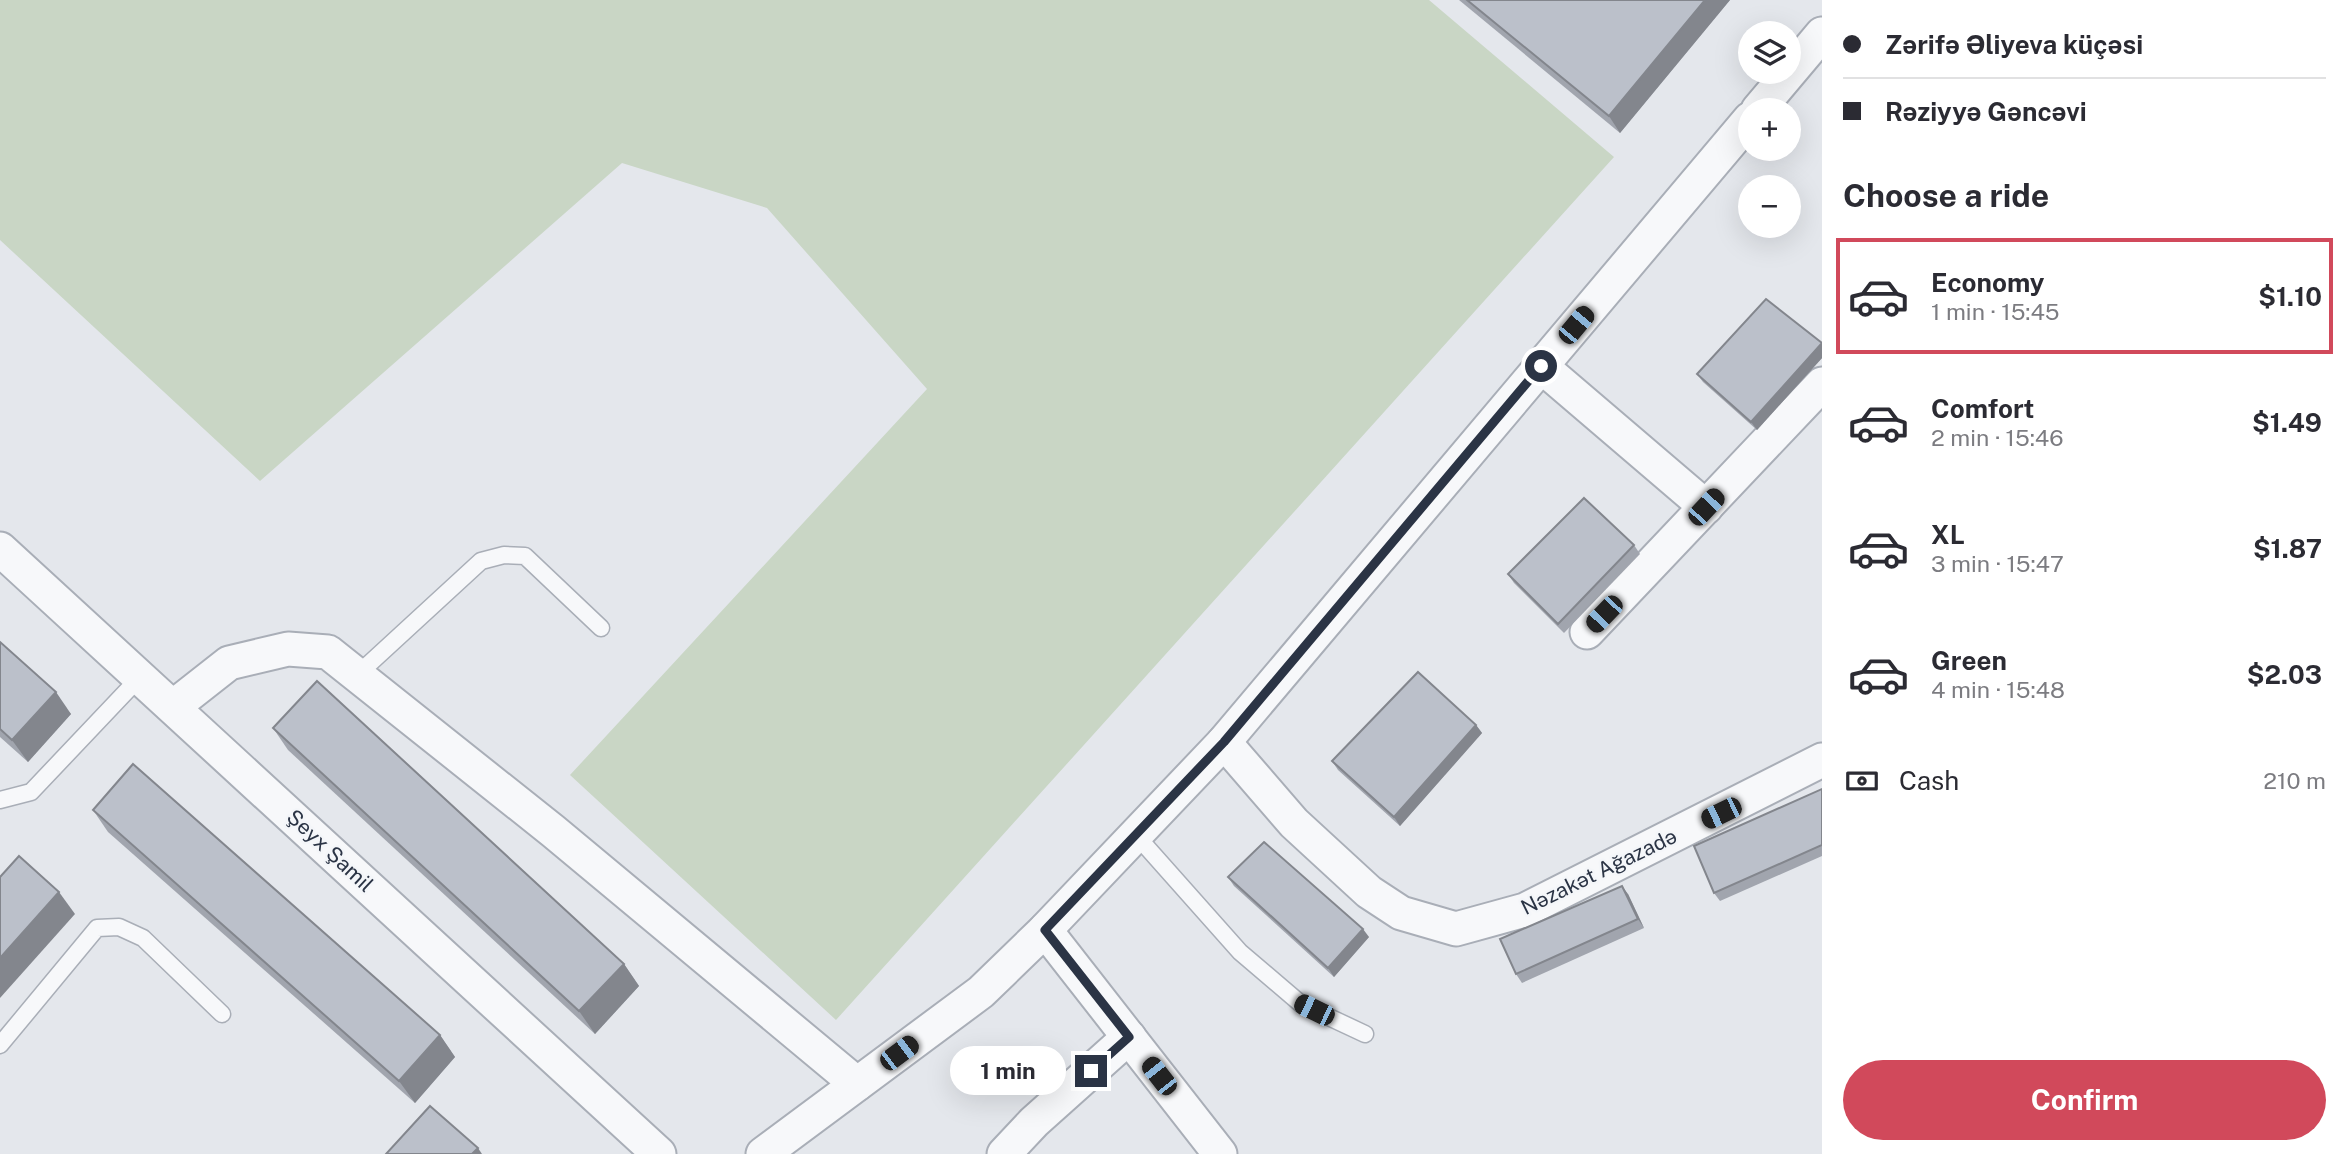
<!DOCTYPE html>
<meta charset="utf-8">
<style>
:root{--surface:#fff;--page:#f7f7f7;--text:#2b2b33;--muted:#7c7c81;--line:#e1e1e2;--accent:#d1495b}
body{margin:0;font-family:"Public Sans",sans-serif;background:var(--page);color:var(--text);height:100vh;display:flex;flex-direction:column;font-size:26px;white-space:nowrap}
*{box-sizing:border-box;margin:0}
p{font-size:23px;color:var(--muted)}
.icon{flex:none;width:38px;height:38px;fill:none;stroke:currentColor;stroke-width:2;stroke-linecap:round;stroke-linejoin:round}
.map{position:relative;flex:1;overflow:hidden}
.side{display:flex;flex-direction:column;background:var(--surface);width:525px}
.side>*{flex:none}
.banner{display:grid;align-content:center;height:154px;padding:0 21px;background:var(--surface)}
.tools{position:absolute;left:1738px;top:21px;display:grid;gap:14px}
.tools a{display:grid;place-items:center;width:63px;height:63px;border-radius:50%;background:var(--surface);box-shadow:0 7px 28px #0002;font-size:35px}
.end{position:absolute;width:32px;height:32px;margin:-16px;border:9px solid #2b3445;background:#fff;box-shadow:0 0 0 4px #fff}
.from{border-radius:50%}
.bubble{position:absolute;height:49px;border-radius:24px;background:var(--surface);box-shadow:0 7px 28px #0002;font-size:23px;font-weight:700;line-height:49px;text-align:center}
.car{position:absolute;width:21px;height:42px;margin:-21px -10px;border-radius:9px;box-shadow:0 0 5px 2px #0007;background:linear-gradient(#222 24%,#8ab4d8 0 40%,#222 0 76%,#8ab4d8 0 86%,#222 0)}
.banner b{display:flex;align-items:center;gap:24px;height:66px;font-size:26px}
.banner b+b{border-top:2px solid var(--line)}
.banner i{width:18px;height:18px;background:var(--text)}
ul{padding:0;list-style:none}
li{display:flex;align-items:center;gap:21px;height:116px;margin:0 14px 10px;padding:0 7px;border:4px solid transparent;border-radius:0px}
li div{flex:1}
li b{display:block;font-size:26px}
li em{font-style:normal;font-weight:700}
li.active{border-color:var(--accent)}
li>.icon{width:63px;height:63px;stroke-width:1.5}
h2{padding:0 21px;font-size:32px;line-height:84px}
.pay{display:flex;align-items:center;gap:18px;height:77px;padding:0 21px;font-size:26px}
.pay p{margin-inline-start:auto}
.action{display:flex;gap:14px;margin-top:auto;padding:14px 21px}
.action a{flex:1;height:80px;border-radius:42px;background:var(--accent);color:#fff;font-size:28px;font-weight:700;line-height:80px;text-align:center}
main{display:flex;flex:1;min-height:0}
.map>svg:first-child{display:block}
.green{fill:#c9d6c5}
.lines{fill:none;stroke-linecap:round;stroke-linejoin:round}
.service-casing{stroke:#a9aeb7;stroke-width:19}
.minor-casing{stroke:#a9aeb7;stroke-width:37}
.service{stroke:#f7f8fa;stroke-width:16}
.minor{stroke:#f7f8fa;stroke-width:33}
.wall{fill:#a1a5ae}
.shaded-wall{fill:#83868d}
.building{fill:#bbc0ca;stroke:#83868d;stroke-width:2}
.route{stroke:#2b3445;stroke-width:9}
.labels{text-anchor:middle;stroke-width:5;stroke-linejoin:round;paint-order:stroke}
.street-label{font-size:21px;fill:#2b3445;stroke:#f4f6f9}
</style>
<main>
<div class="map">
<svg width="1822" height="1154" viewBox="0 0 1822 1154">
<rect width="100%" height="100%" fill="#e4e7ec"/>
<path class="green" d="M0,0H1429L1614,157L836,1020L570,775L927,389L767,208L622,163L260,481L0,240Z"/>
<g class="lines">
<defs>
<g id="service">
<path d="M357,675L481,561L504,555L525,556L601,628"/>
<path d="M0,800L31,792L140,677"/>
<path d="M1136,835L1240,952L1301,1004L1365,1034"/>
<path d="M0,1045L97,928L119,927L143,938L222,1014"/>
</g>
<g id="minor">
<path d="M1758,110L1822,34"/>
<path d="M1541,366L1706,507"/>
<path d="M0,549L659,1154"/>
<path d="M1587,632L1822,384"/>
<path d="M173,707L229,663L288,649L328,652L553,831L857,1084"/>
<path d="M1224,742L1294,823L1369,892L1401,913L1456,929L1525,910L1822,760"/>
<path d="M1045,930L1220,1154"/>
<path d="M763,1154L981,992L1045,930L1224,742L1750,119"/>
<path d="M1004,1154L1034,1122L1129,1037"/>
</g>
</defs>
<use href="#service" class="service-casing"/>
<use href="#minor" class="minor-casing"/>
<use href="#service" class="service"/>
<use href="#minor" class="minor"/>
</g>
<g class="wall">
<path d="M1459,0H1730L1620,133Z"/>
<path d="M1822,343V358L1757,430L1703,382L1697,374Z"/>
<path d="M1634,545L1640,554L1564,633L1514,583L1508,574Z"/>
<path d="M0,642L71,714L28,762L0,737Z"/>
<path d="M1476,725L1482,733L1400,826L1338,770L1332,761Z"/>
<path d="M273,728L624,964L639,986L595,1034L288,750Z"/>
<path d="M1822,789V856L1720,901L1714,893Z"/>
<path d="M93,810L440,1035L455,1057L415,1103L108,832Z"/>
<path d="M1228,877L1369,937L1334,977L1234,886Z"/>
<path d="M1628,894L1644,928L1522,983L1516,974Z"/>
</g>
<g class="shaded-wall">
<path d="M1705,0H1730L1620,133L1609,116Z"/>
<path d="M1822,343V358L1757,430L1751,422Z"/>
<path d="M56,692L71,714L28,762L12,740Z"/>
<path d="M1476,725L1482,733L1400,826L1394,817Z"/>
<path d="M1622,886L1628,894L1644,928L1638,919Z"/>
<path d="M59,892L75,914L0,998V958Z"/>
<path d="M1363,929L1369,937L1334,977L1328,968Z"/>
<path d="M624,964L639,986L595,1034L579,1011Z"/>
<path d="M440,1035L455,1057L415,1103L399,1081Z"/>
<path d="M478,1148L482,1154H472Z"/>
</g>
<g class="building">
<path d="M1467,0H1705L1609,116Z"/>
<path d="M1766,299L1822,343L1751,422L1697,374Z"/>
<path d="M1584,498L1634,545L1558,624L1508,574Z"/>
<path d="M0,642L56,692L12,740L0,729Z"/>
<path d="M1418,672L1476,725L1394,817L1332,761Z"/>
<path d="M317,681L624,964L579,1011L273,728Z"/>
<path d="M133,764L440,1035L399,1081L93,810Z"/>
<path d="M1822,789V845L1714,893L1694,846Z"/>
<path d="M1264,842L1363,929L1328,968L1228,877Z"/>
<path d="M19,856L59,892L0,958V877Z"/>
<path d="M1622,886L1638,919L1516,974L1500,939Z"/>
<path d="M430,1106L478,1148L472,1154H386Z"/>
</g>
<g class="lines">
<path class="route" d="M1091,1071L1129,1037L1045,930L1224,742L1541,366"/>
</g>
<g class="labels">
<g class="street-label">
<text transform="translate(330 851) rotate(43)" y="7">Şeyx Şamil</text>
<text transform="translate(1599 872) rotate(-26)" y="7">Nəzakət Ağazadə</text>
</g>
</g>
</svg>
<div class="tools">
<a><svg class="icon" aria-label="layers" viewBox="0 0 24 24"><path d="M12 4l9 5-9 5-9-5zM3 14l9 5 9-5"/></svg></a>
<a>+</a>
<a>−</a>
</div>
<i class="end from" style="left:1541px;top:366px"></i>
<i class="end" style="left:1091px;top:1071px"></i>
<div class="bubble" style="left:950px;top:1046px;width:116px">1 min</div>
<i class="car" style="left:1576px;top:325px;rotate:40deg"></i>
<i class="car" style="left:1706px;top:507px;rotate:43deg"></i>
<i class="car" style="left:1604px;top:614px;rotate:224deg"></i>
<i class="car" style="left:1721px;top:813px;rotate:244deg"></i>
<i class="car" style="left:1314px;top:1010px;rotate:296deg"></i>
<i class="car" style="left:899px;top:1053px;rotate:53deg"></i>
<i class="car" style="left:1159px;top:1076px;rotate:322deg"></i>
</div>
<section class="side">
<div class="banner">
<b><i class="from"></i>Zərifə Əliyeva küçəsi</b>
<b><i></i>Rəziyyə Gəncəvi</b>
</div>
<h2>Choose a ride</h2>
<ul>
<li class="active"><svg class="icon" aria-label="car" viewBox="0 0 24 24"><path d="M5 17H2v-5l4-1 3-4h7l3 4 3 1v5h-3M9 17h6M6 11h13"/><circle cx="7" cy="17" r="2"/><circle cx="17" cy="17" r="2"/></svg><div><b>Economy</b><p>1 min · 15:45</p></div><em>$1.10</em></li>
<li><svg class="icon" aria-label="car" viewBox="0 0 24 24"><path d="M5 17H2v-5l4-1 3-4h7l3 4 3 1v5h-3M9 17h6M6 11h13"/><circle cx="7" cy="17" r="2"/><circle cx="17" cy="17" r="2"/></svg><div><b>Comfort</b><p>2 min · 15:46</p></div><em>$1.49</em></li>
<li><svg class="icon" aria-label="car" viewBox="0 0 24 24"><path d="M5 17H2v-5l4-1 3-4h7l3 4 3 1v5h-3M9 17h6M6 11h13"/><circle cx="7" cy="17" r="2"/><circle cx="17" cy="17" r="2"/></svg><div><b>XL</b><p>3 min · 15:47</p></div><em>$1.87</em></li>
<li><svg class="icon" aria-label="car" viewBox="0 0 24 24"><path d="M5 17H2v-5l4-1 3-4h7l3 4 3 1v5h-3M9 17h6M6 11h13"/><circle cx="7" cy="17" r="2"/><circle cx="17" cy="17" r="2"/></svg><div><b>Green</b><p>4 min · 15:48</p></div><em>$2.03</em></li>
</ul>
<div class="pay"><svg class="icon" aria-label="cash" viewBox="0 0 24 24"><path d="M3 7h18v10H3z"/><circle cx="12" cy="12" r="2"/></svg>Cash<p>210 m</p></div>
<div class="action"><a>Confirm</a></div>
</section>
</main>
